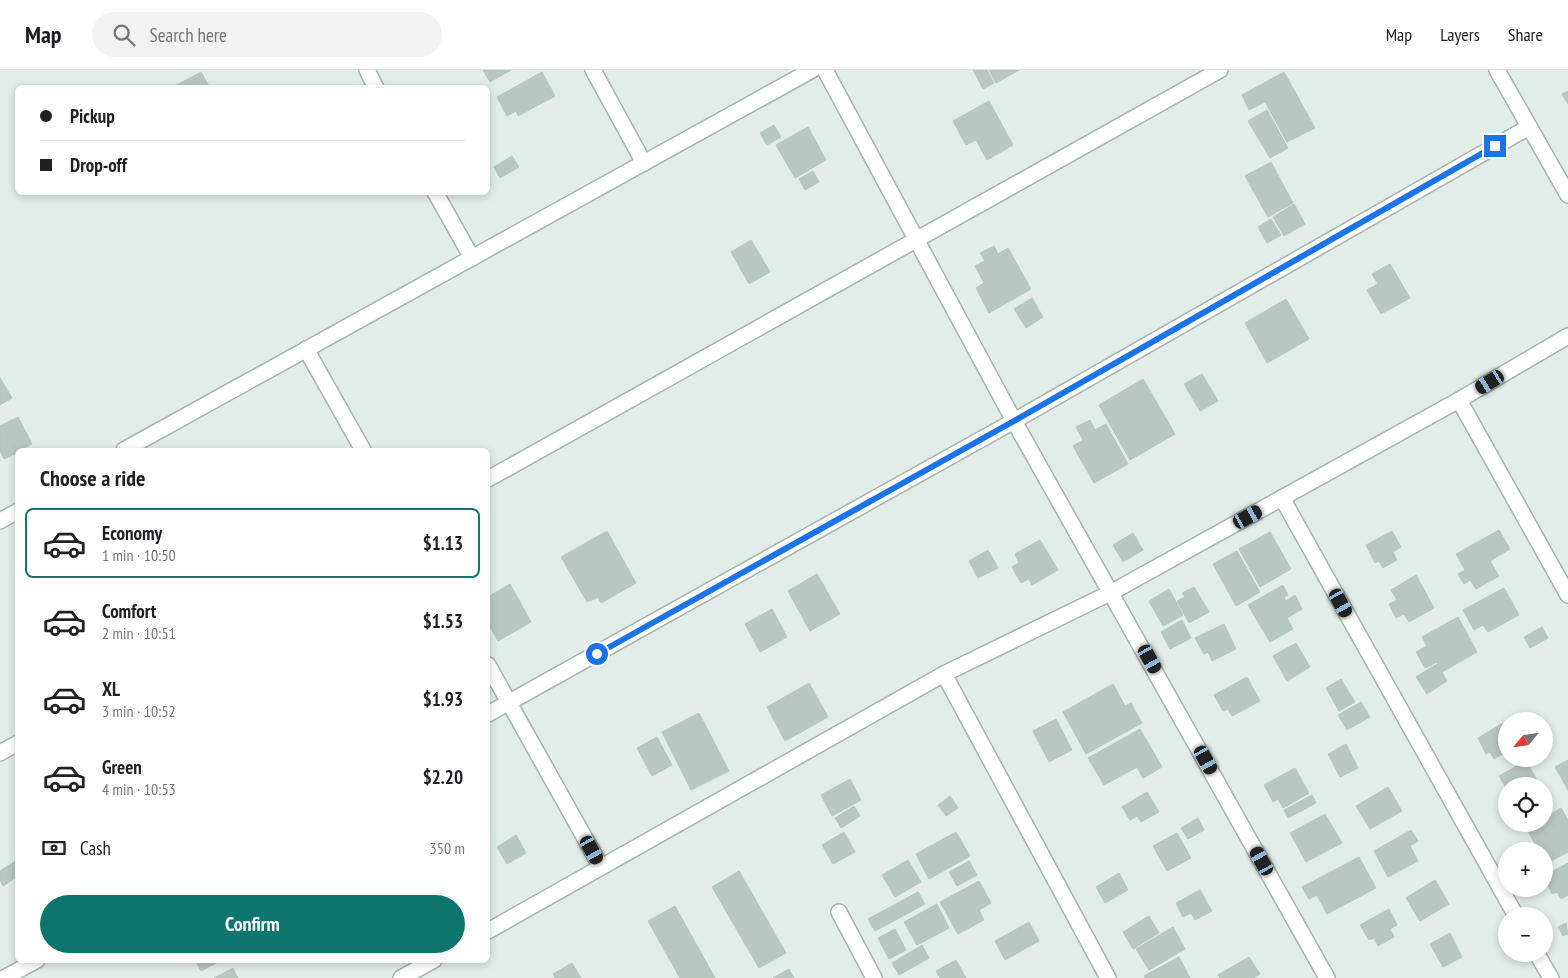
<!DOCTYPE html>
<meta charset="utf-8">
<style>
:root{--surface:#fff;--page:#f2f2f2;--text:#202124;--muted:#757577;--line:#e0e0e0;--accent:#0f766e}
body{margin:0;font-family:"PT Sans Narrow",sans-serif;background:var(--page);color:var(--text);height:100vh;display:flex;flex-direction:column;font-size:19px;white-space:nowrap}
*{box-sizing:border-box;margin:0}
p{font-size:16px;color:var(--muted)}
.icon{flex:none;width:28px;height:28px;fill:none;stroke:currentColor;stroke-width:2;stroke-linecap:round;stroke-linejoin:round}
.map{position:relative;flex:1;overflow:hidden}
.details{position:absolute;left:15px;top:378px;width:475px;height:515px;display:flex;flex-direction:column;background:var(--surface);border-radius:8px;box-shadow:0 2px 8px #0003}
.details>*{flex:none}
.banner{position:absolute;left:15px;top:15px;width:475px;height:110px;border-radius:8px;box-shadow:0 2px 8px #0003;display:grid;align-content:center;height:110px;padding:0 25px;background:var(--surface)}
.needle{width:32px;rotate:241deg}
.buttons{position:absolute;left:1498px;top:642px;display:grid;gap:10px}
.buttons a{display:grid;place-items:center;width:55px;height:55px;border-radius:50%;background:var(--surface);box-shadow:0 2px 8px #0003;font-size:25px}
.end{position:absolute;width:22px;height:22px;margin:-11px;border:6px solid #1a73e8;background:#fff;box-shadow:0 0 0 2px #fff}
.from{border-radius:50%}
.car{position:absolute;width:15px;height:30px;margin:-15px -8px;border-radius:6px;box-shadow:0 0 4px 1px #0007;background:linear-gradient(#222 24%,#8ab4d8 0 40%,#222 0 76%,#8ab4d8 0 86%,#222 0)}
.banner b{display:flex;align-items:center;gap:18px;height:48px;font-size:19px}
.banner b+b{border-top:1px solid var(--line)}
.banner i{width:12px;height:12px;background:var(--text)}
ul{padding:0;list-style:none}
li{display:flex;align-items:center;gap:15px;height:70px;margin:0 10px 8px;padding:0 15px;border:2px solid transparent;border-radius:8px}
li div{flex:1}
li b{display:block;font-size:19px}
li em{font-style:normal;font-weight:700}
li.active{border-color:var(--accent)}
li>.icon{width:45px;height:45px;stroke-width:1.5}
h2{padding:0 25px;font-size:22px;line-height:60px}
.pay{display:flex;align-items:center;gap:12px;height:55px;padding:0 25px;font-size:19px}
.pay p{margin-inline-start:auto}
.action{display:flex;gap:10px;margin-top:auto;padding:10px 25px}
.action a{flex:1;height:58px;border-radius:30px;background:var(--accent);color:#fff;font-size:20px;font-weight:700;line-height:58px;text-align:center}
header{display:flex;align-items:center;gap:30px;box-sizing:border-box;height:70px;padding:0 25px;background:var(--surface);border-bottom:1px solid var(--line)}
header strong{font-size:24px}
nav{display:flex;gap:28px;margin-inline-start:auto;font-size:18px}
.search{width:350px;height:45px;background:var(--page);display:flex;align-items:center;gap:12px;box-sizing:border-box;padding:0 18px;border-radius:28px;color:var(--muted);font-size:19px}
.map>svg:first-child{display:block}
.building{fill:#b7c7c1;stroke:#b4c6bf}
.lines{fill:none;stroke-linecap:round;stroke-linejoin:round}
.street-casing{stroke:#a5b4af;stroke-width:18}
.street{stroke:#fff;stroke-width:15}
.route{stroke:#1a73e8;stroke-width:6}
</style>
<header>
<strong>Map</strong>
<div class="search"><svg class="icon" aria-label="search" viewBox="0 0 24 24"><circle cx="10" cy="10" r="6"/><path d="M15 15l6 6"/></svg>Search here</div>
<nav><a>Map</a><a>Layers</a><a>Share</a></nav>
</header>
<div class="map">
<svg width="1568" height="908" viewBox="0 0 1568 908">
<rect width="100%" height="100%" fill="#e2ece8"/>
<g class="building">
<path d="M483,0H511L490,12Z"/>
<path d="M973,0H987L994,13L983,19Z"/>
<path d="M989,0H1019L996,13Z"/>
<path d="M201,2L210,18H176L175,16Z"/>
<path d="M542,2L555,26L518,46L516,41L507,46L497,27Z"/>
<path d="M1284,2L1315,58L1287,72L1265,32L1249,40L1242,25Z"/>
<path d="M1568,21V34L1562,24Z"/>
<path d="M989,31L1013,75L987,90L976,70L966,75L953,51Z"/>
<path d="M1267,40L1288,78L1270,88L1248,51Z"/>
<path d="M774,55L781,67L767,75L760,63Z"/>
<path d="M808,57L826,90L795,108L776,75Z"/>
<path d="M512,86L519,97L500,108L494,97Z"/>
<path d="M1271,92L1293,133L1268,147L1245,106Z"/>
<path d="M813,101L819,112L805,120L799,109Z"/>
<path d="M1294,134L1305,154L1284,166L1273,147Z"/>
<path d="M1271,149L1281,165L1267,173L1258,157Z"/>
<path d="M751,170L770,202L749,214L731,182Z"/>
<path d="M994,176L998,184L1008,178L1031,219L989,243L976,218L984,213L975,196L985,191L980,183Z"/>
<path d="M1390,194L1410,228L1381,244L1367,220L1378,214L1372,204Z"/>
<path d="M1032,228L1043,247L1026,258L1014,239Z"/>
<path d="M1286,229L1309,269L1267,293L1245,253Z"/>
<path d="M1202,304L1218,331L1200,341L1184,314Z"/>
<path d="M0,308L12,328L0,335Z"/>
<path d="M1143,309L1175,364L1130,390L1099,335Z"/>
<path d="M18,347L32,374L24,378L25,380H18V388L14,384L4,389L0,381V356Z"/>
<path d="M1090,350L1095,360L1106,354L1128,394L1094,413L1073,376L1083,370L1076,357Z"/>
<path d="M1499,460L1510,479L1490,491L1499,506L1476,519L1470,510L1464,514L1458,504L1465,500L1456,484Z"/>
<path d="M607,461L636,513L601,533L598,527L587,532L561,487Z"/>
<path d="M1392,461L1401,477L1393,482L1397,490L1383,498L1379,491L1375,493L1366,475Z"/>
<path d="M1270,462L1291,499L1260,517L1239,479Z"/>
<path d="M1133,463L1143,480L1123,492L1113,475Z"/>
<path d="M1040,470L1058,500L1032,515L1029,509L1021,513L1012,497L1019,493L1015,484Z"/>
<path d="M988,480L998,498L978,508L969,491Z"/>
<path d="M1237,481L1260,522L1236,536L1213,494Z"/>
<path d="M817,504L840,544L810,561L788,521Z"/>
<path d="M1416,505L1434,538L1409,552L1404,544L1396,548L1389,534L1397,530L1391,520Z"/>
<path d="M510,514L531,552L498,571L488,553V527Z"/>
<path d="M1283,515L1288,525L1284,527L1286,531L1295,525L1302,539L1287,548L1293,559L1270,572L1248,535Z"/>
<path d="M1194,517L1209,542L1189,553L1177,531L1185,527L1182,523Z"/>
<path d="M1504,518L1519,545L1488,562L1483,555L1474,560L1463,540Z"/>
<path d="M1169,519L1183,545L1163,556L1149,531Z"/>
<path d="M772,539L787,567L760,582L745,554Z"/>
<path d="M1458,547L1477,582L1442,602L1437,592L1425,598L1416,582L1427,576L1422,567Z"/>
<path d="M1182,550L1191,568L1170,579L1161,562Z"/>
<path d="M1224,554L1236,579L1212,591L1208,582L1204,584L1195,568Z"/>
<path d="M1542,557L1548,568L1530,578L1524,567Z"/>
<path d="M1296,573L1310,597L1287,611L1273,586Z"/>
<path d="M1437,594L1447,611L1427,624L1416,607Z"/>
<path d="M1247,607L1260,631L1232,646L1228,639L1223,641L1214,625Z"/>
<path d="M1341,609L1355,632L1339,641L1326,618Z"/>
<path d="M809,613L828,647L785,671L767,637Z"/>
<path d="M1113,614L1125,636L1131,633L1142,653L1086,684L1063,642Z"/>
<path d="M1361,632L1370,647L1347,660L1338,645Z"/>
<path d="M699,643L729,701L691,720L662,662Z"/>
<path d="M1056,649L1072,680L1049,692L1033,661Z"/>
<path d="M1503,653L1506,658V682L1494,689L1490,682L1486,684L1478,668Z"/>
<path d="M1140,659L1162,697L1143,708L1137,697L1104,715L1088,688Z"/>
<path d="M657,667L672,695L652,706L637,678Z"/>
<path d="M1346,674L1358,698L1340,707L1328,684Z"/>
<path d="M1568,690V720L1555,697Z"/>
<path d="M1526,691L1540,715L1506,716V718L1499,706Z"/>
<path d="M1295,698L1309,723L1283,738L1278,729L1273,732L1264,715Z"/>
<path d="M850,709L861,730L832,746L821,725Z"/>
<path d="M1388,717L1402,741L1370,759L1356,736Z"/>
<path d="M1147,722L1159,742L1141,752L1137,746L1130,750L1122,737Z"/>
<path d="M1312,725L1316,733L1288,748L1284,740Z"/>
<path d="M950,726L958,738L946,746L938,735Z"/>
<path d="M854,736L860,746L841,758L835,748Z"/>
<path d="M1561,738L1568,750V782L1551,791L1545,780L1539,781L1526,758L1533,754H1544V748Z"/>
<path d="M1325,744L1342,773L1306,792L1290,763Z"/>
<path d="M1198,748L1204,760L1188,769L1181,758Z"/>
<path d="M1411,760L1418,771L1410,776L1418,791L1388,807L1374,781Z"/>
<path d="M844,762L855,782L833,794L822,775Z"/>
<path d="M956,762L970,786L929,809L916,784Z"/>
<path d="M1177,763L1191,788L1167,801L1153,776Z"/>
<path d="M516,765L526,783L507,794L497,777Z"/>
<path d="M1359,787L1376,818L1327,844L1317,825L1309,829L1302,817Z"/>
<path d="M17,790L18,806L3,816L0,810V801Z"/>
<path d="M908,790L921,812L895,827L882,805Z"/>
<path d="M969,791L977,805L957,816L949,802Z"/>
<path d="M1568,793V825L1561,829L1557,822L1552,824L1544,806Z"/>
<path d="M739,801L786,883L759,898L712,817Z"/>
<path d="M1119,803L1128,820L1105,833L1096,817Z"/>
<path d="M1435,810L1449,834L1420,851L1406,828Z"/>
<path d="M979,811L991,833L979,840L984,850L958,864L940,832Z"/>
<path d="M1200,820L1212,841L1195,850L1191,843L1183,847L1176,833Z"/>
<path d="M918,822L925,834L875,861L868,849Z"/>
<path d="M937,834L949,858L917,875L904,852Z"/>
<path d="M675,836L715,908H680L648,851Z"/>
<path d="M1389,839L1397,855L1390,859L1394,867L1378,876L1374,868L1369,870L1360,855Z"/>
<path d="M1149,846L1159,863L1133,879L1123,862Z"/>
<path d="M1029,852L1039,871L1005,890L995,871Z"/>
<path d="M1566,853L1568,864L1563,866L1558,857Z"/>
<path d="M1173,857L1185,879L1149,900L1136,879Z"/>
<path d="M895,859L906,880L889,889L878,868Z"/>
<path d="M1450,863L1462,887L1443,897L1430,874Z"/>
<path d="M922,875L929,888L899,905L892,893Z"/>
<path d="M1179,887L1190,908H1145L1144,906Z"/>
<path d="M1249,887L1260,904L1254,908H1220L1218,905Z"/>
<path d="M195,890H222L201,901Z"/>
<path d="M956,890L966,908H940L936,901Z"/>
<path d="M572,893L581,908H555L553,904Z"/>
<path d="M233,898L238,908H214Z"/>
<path d="M789,899L794,908H773Z"/>
</g>
<g class="lines">
<defs>
<g id="street">
<path d="M367,0L376,18"/>
<path d="M593,0L644,93"/>
<path d="M825,0L1014,351L1327,908"/>
<path d="M1497,0L1568,125"/>
<path d="M435,122L472,188"/>
<path d="M306,279L363,380"/>
<path d="M1459,330L1568,525"/>
<path d="M124,380L812,0"/>
<path d="M488,409L1220,0"/>
<path d="M1282,428L1516,846"/>
<path d="M0,451L18,441"/>
<path d="M488,595L601,797"/>
<path d="M944,604L1108,908"/>
<path d="M488,644L1014,351L1529,57"/>
<path d="M0,683L18,673"/>
<path d="M839,842L874,908"/>
<path d="M488,861L944,604L1112,522L1459,330L1568,266"/>
<path d="M1537,884L1551,908"/>
<path d="M4,908L37,890"/>
<path d="M401,908L434,890"/>
</g>
</defs>
<use href="#street" class="street-casing"/>
<use href="#street" class="street"/>
</g>
<g class="lines">
<path class="route" d="M597,584L1014,351L1495,76"/>
</g>
</svg>
<div class="buttons">
<a><svg class="needle" viewBox="-14 -14 28 28"><path d="M0-13l5 13h-10z" fill="#e53935"/><path d="M0 13l5-13h-10z" fill="#757577"/></svg></a>
<a><svg class="icon" aria-label="locate" viewBox="0 0 24 24"><circle cx="12" cy="12" r="6"/><path d="M12 2v4M12 18v4M2 12h4M18 12h4"/></svg></a>
<a>+</a>
<a>−</a>
</div>
<i class="end from" style="left:597px;top:584px"></i>
<i class="end" style="left:1495px;top:76px"></i>
<i class="car" style="left:1490px;top:312px;rotate:239deg"></i>
<i class="car" style="left:1248px;top:447px;rotate:61deg"></i>
<i class="car" style="left:1341px;top:533px;rotate:151deg"></i>
<i class="car" style="left:1150px;top:589px;rotate:151deg"></i>
<i class="car" style="left:1206px;top:690px;rotate:151deg"></i>
<i class="car" style="left:592px;top:780px;rotate:151deg"></i>
<i class="car" style="left:1262px;top:791px;rotate:331deg"></i>
<div class="banner">
<b><i class="from"></i>Pickup</b>
<b><i></i>Drop-off</b>
</div>
<section class="details">
<h2>Choose a ride</h2>
<ul>
<li class="active"><svg class="icon" aria-label="car" viewBox="0 0 24 24"><path d="M5 17H2v-5l4-1 3-4h7l3 4 3 1v5h-3M9 17h6M6 11h13"/><circle cx="7" cy="17" r="2"/><circle cx="17" cy="17" r="2"/></svg><div><b>Economy</b><p>1 min · 10:50</p></div><em>$1.13</em></li>
<li><svg class="icon" aria-label="car" viewBox="0 0 24 24"><path d="M5 17H2v-5l4-1 3-4h7l3 4 3 1v5h-3M9 17h6M6 11h13"/><circle cx="7" cy="17" r="2"/><circle cx="17" cy="17" r="2"/></svg><div><b>Comfort</b><p>2 min · 10:51</p></div><em>$1.53</em></li>
<li><svg class="icon" aria-label="car" viewBox="0 0 24 24"><path d="M5 17H2v-5l4-1 3-4h7l3 4 3 1v5h-3M9 17h6M6 11h13"/><circle cx="7" cy="17" r="2"/><circle cx="17" cy="17" r="2"/></svg><div><b>XL</b><p>3 min · 10:52</p></div><em>$1.93</em></li>
<li><svg class="icon" aria-label="car" viewBox="0 0 24 24"><path d="M5 17H2v-5l4-1 3-4h7l3 4 3 1v5h-3M9 17h6M6 11h13"/><circle cx="7" cy="17" r="2"/><circle cx="17" cy="17" r="2"/></svg><div><b>Green</b><p>4 min · 10:53</p></div><em>$2.20</em></li>
</ul>
<div class="pay"><svg class="icon" aria-label="cash" viewBox="0 0 24 24"><path d="M3 7h18v10H3z"/><circle cx="12" cy="12" r="2"/></svg>Cash<p>350 m</p></div>
<div class="action"><a>Confirm</a></div>
</section>
</div>
